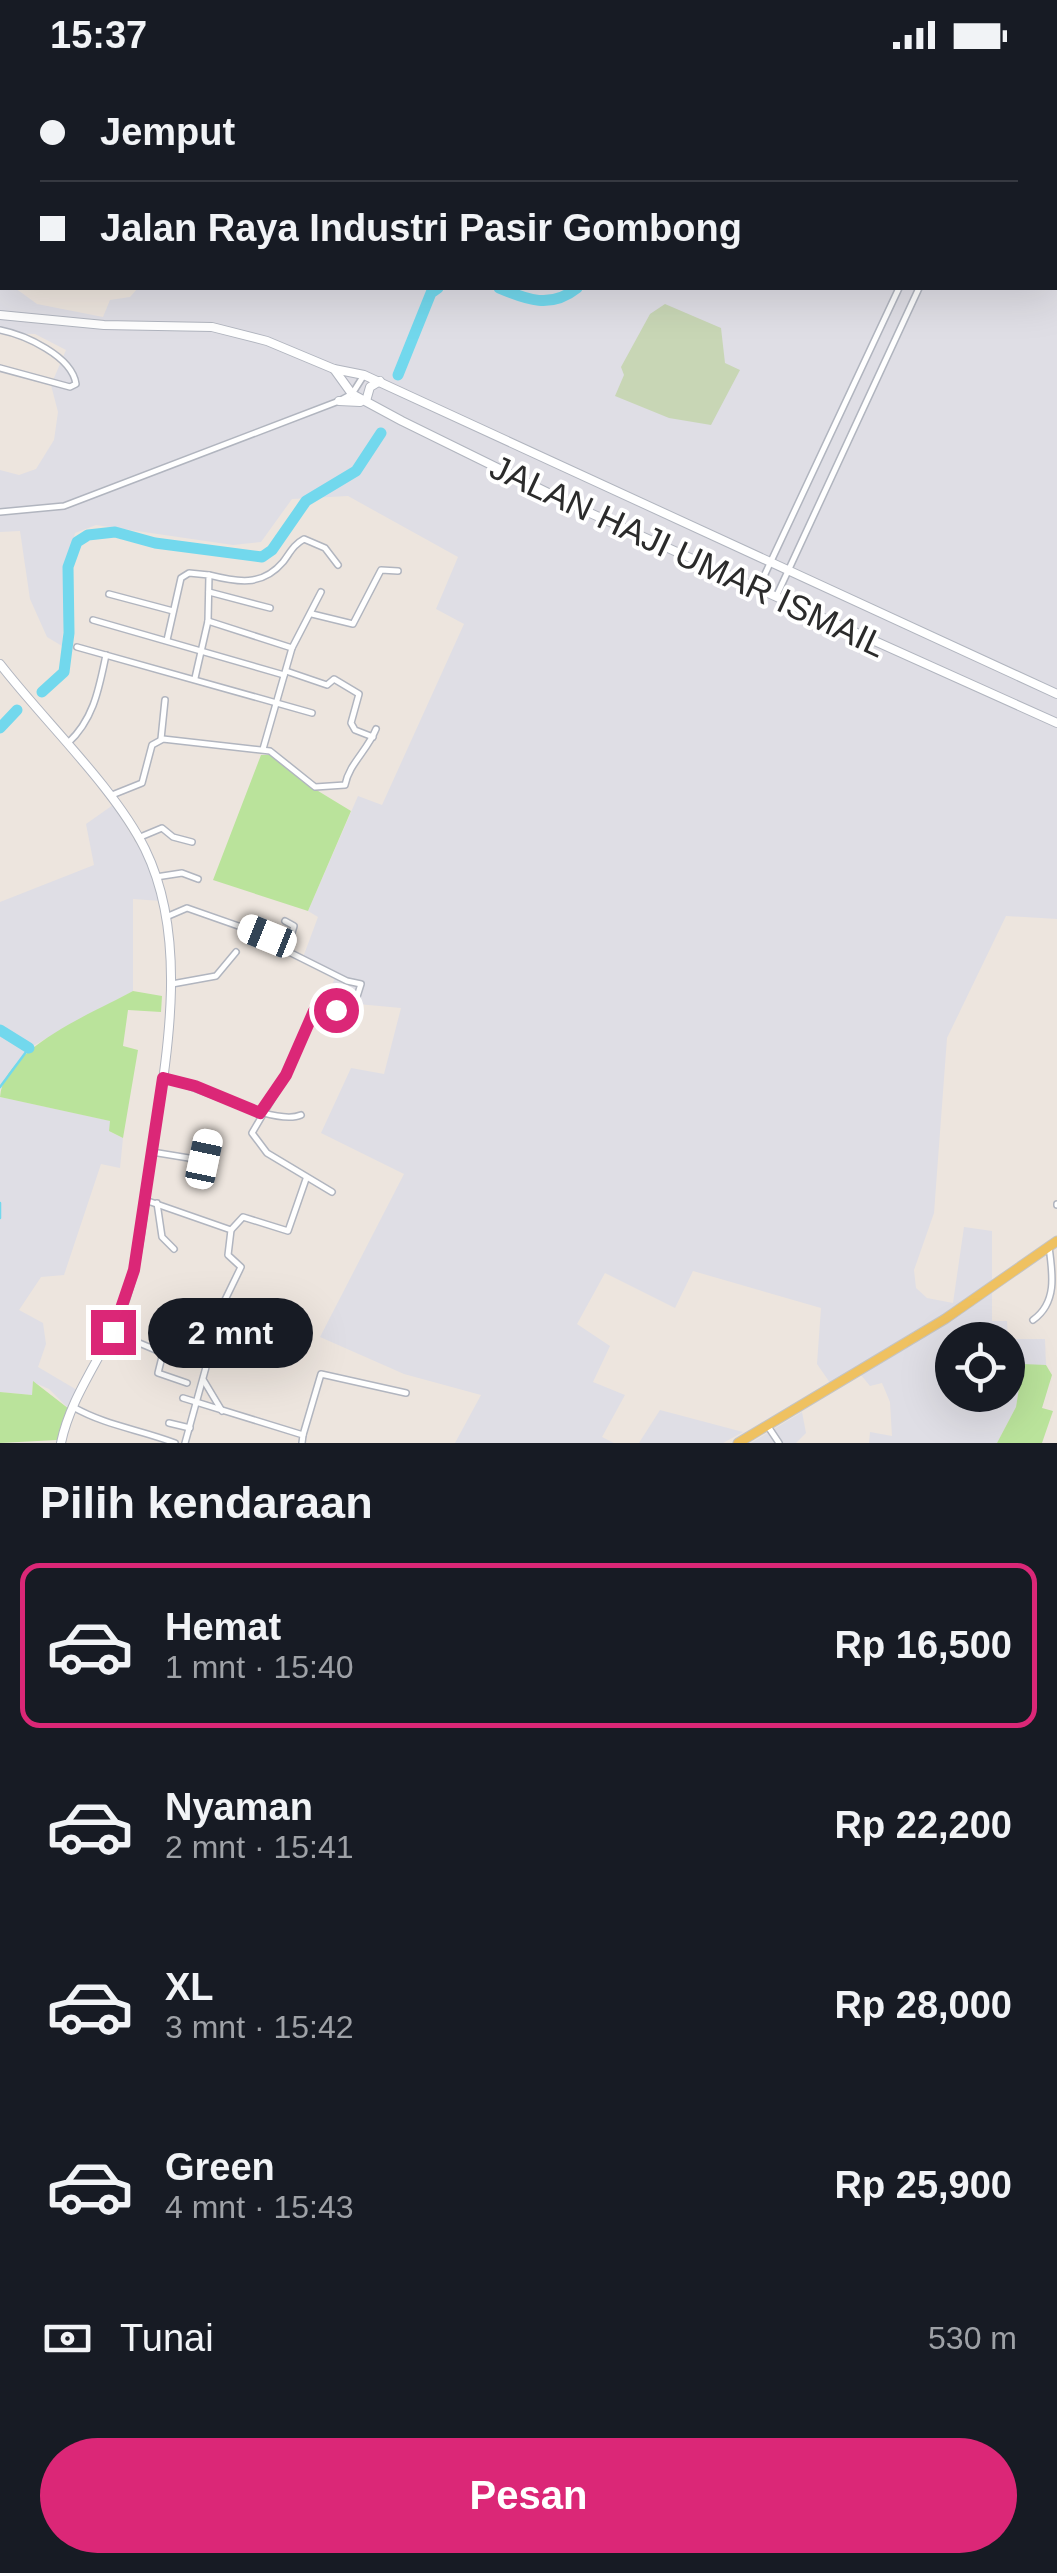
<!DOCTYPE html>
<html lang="id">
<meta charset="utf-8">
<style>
:root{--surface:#171b24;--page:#242831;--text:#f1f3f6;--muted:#9ea1a6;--line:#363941;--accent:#db2777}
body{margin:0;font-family:Arial,sans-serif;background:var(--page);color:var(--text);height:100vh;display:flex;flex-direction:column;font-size:38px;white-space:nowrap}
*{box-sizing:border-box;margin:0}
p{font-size:32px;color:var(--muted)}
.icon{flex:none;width:55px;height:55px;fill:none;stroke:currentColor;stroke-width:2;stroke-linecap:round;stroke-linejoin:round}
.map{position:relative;height:1373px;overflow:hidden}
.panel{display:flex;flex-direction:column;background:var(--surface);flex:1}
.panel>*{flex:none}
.banner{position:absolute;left:0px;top:0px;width:1058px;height:220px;box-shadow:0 10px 40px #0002;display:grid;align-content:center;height:220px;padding:0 40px;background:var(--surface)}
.buttons{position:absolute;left:935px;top:1252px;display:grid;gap:20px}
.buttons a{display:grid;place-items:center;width:90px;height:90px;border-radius:50%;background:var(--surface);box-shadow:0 10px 40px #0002;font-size:50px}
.end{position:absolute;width:45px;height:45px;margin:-22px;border:12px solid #db2777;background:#fff;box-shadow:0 0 0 5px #fff}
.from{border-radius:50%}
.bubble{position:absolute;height:70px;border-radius:35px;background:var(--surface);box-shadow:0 10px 40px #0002;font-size:32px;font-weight:700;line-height:70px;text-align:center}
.car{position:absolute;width:30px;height:60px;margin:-30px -15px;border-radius:12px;box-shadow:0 0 8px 2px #0007;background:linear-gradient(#fff 24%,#345 0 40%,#fff 0 76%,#345 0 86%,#fff 0)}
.banner b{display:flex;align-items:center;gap:35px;height:95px;font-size:38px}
.banner b+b{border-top:2px solid var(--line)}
.banner i{width:25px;height:25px;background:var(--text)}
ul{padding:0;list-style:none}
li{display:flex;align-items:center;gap:30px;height:165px;margin:0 20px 15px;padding:0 20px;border:5px solid transparent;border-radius:20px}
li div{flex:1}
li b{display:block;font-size:38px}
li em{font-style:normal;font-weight:700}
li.active{border-color:var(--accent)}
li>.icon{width:90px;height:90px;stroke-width:1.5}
h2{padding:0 40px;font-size:45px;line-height:120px}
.pay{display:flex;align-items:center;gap:25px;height:110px;padding:0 40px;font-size:38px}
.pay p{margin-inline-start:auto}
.action{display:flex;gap:20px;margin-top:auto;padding:20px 40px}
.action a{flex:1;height:115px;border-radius:60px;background:var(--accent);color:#fff;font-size:40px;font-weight:700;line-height:115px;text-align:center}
.status{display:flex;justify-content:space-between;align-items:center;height:70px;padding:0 50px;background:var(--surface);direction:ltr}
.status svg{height:28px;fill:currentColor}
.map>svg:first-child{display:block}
.industrial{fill:#dfdee5;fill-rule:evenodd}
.green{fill:#bae39b}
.cemetery{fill:#c8d6b5}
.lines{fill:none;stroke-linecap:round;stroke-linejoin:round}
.stream{stroke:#72d8ed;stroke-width:2.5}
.river{stroke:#72d8ed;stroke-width:11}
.street-casing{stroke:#b1b5bf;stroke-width:8}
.secondary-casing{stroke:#b1b5bf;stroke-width:10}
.primary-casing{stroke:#c4c4c4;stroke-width:11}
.street{stroke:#fff;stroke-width:5}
.secondary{stroke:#fff;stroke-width:8}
.primary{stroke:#efc160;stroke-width:9}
.route{stroke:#db2777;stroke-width:12}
.labels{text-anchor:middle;stroke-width:8;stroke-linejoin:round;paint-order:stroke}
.street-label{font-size:35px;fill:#2b2b2b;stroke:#fff}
</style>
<div class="status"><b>15:37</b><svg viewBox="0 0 49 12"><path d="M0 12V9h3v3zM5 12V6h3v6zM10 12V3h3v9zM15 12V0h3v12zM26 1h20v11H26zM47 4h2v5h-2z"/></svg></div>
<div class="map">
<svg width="1057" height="1373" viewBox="0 0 1057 1373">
<rect width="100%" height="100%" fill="#ede5de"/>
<g class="industrial">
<path d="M526,0H1057V849L1006,846L947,968L934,1143L914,1200L916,1218L927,1228L953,1233L964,1157L992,1161V1251H1007L1008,1269H1045L1046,1295H1023L1016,1337L997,1373H869L870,1362L892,1366L890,1332L882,1313L870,1316L861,1305L835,1320L817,1294L821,1238L693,1201L675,1238L605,1203L577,1254L610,1276L593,1312L625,1325L602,1367L614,1373H455L481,1325L404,1304L320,1267L404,1104L321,1063L351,998L384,1004L401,938L325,931L335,908L302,890L318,847L308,841L358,726L382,735L464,554L436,539L458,487L348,426L292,429L261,472L233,475L96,455L75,463L67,496L62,576L47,567L30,529L20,461L0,462V400L19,405L36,399L54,370L58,342L51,315L66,280L35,264L0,263V207L2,218H15L37,234L103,247L110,230L130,227L138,218H1055V2ZM952,1270H1008V1325H952Z"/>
<path d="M113,735L147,791L161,831L133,829V921L29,978L0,1020V832L94,795L86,754Z"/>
<path d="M0,1027L111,1051L109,1061L123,1068L120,1098L101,1094L64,1205L41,1207L19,1240L43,1253L46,1274L38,1297L77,1320L69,1339L49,1319L33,1312L32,1325L0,1322Z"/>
<path d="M660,1340L743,1362L723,1373H639Z"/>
<path d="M802,1342L806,1363L796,1373H751Z"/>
</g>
<g class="green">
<path d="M261,685H272L305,713L351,741L308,841L213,810Z"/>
<path d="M133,921L162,926L161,942L128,940L123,976L138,980L123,1068L109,1061L110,1051L0,1027C4,978 95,942 133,921Z"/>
<path d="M1023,1294L1046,1295L1052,1305L1042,1338L1053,1341L1042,1373H997L1016,1337Z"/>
<path d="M33,1311L69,1339L57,1370L0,1373V1322L32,1325Z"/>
</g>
<path class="cemetery" d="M665,234L721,258L725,293L740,300L711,355L669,348L615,326L624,305L621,297L650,244Z"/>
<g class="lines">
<g class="stream">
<path d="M0,1017L29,978"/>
<path d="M0,1133V1148"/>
</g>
<g class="river">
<path d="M721,2V0"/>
<path d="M499,218C527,230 551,239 577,218"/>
<path d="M398,305L431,223L438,218"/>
<path d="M42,622L64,602L69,563L68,497L77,472L88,465L115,462L155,473L262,487L272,480L306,431L356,401L381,363"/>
<path d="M0,658L17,640"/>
<path d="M0,960L29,978"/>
</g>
<defs>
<g id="street">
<path d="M300,0L302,2"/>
<path d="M415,0L416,2"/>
<path d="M1045,0V2"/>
<path d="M40,2V0"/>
<path d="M465,2L466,0"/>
<path d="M919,2V0"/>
<path d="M1055,13L1057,14"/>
<path d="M1055,54H1057"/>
<path d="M0,69L2,70"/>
<path d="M0,190L2,191"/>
<path d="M0,260C25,265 72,286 76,314L70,317L0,298"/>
<path d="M0,442L64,436L339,331L352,324L364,305"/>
<path d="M209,505C237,512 262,517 283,492C290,483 293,475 304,469L325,478L338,495"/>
<path d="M758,519L899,218"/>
<path d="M209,522L270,538"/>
<path d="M109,524L173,541"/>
<path d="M776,527L919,218"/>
<path d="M312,544L353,554L381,500L398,501"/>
<path d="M93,550L284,605"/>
<path d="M208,551L292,578"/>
<path d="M167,570L181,508L189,503L209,505L208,551L195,608"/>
<path d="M77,577L312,643"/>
<path d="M286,601L327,615L334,609L359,624L351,653L355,660L373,667"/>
<path d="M161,669L165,630"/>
<path d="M68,673C94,649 99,618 106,585"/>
<path d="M263,679L292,578L321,522"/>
<path d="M112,725L142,713L152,675L163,669L270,681L315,717L345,715C349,694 367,681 376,659"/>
<path d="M138,768L162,758L173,767L192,772"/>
<path d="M156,807L182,803L198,809"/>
<path d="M166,847L187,838L267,866V871L347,911L361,914L354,936L315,941L286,1005L252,1063L267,1083L332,1122"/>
<path d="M285,851L294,856L287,879"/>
<path d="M172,914L216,906L236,882"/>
<path d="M163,1008C198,1015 274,1057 301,1045"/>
<path d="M152,1082L201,1090L209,1064"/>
<path d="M145,1130L231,1160L228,1185L241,1197L224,1232L185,1373"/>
<path d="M157,1133L162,1167L174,1179"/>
<path d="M1057,1134V1135"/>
<path d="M231,1160L243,1147L288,1161L306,1109"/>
<path d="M1033,1250C1057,1233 1053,1205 1049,1177"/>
<path d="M113,1262L163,1283L174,1277L207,1291"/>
<path d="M163,1283L158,1303L187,1313"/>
<path d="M204,1311L222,1341"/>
<path d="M183,1328L303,1365L302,1373"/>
<path d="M73,1337C107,1356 138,1359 175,1373"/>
<path d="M169,1353L190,1358"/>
<path d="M767,1355L779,1373"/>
<path d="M303,1365L321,1304L406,1323"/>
</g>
<g id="secondary">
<path d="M0,245L104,255L212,257L267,271L334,299L364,305L1057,624"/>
<path d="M334,299L352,324L402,351L579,438L1057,653"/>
<path d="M339,331L360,332"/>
<path d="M366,331L370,317L380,311"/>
<path d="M0,594C44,651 114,717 145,779C192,875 164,1001 149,1101C143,1141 140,1182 128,1221C113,1275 72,1319 61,1373"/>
</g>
<path id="primary" d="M738,1373L945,1249L1057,1171"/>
</defs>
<use href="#street" class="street-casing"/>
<use href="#secondary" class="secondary-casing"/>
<use href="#primary" class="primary-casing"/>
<use href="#street" class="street"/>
<use href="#secondary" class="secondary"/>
<use href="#primary" class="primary"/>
</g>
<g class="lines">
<path class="route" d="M113,1262L134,1200L163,1008L195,1016L260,1043L286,1005L314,941L336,940"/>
</g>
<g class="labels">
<g class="street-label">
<text transform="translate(688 486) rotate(25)" y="12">JALAN HAJI UMAR ISMAIL</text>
</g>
</g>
</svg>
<div class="buttons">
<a><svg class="icon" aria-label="locate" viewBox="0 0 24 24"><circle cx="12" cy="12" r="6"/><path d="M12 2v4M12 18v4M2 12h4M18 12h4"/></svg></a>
</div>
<i class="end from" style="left:336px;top:940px"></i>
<i class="end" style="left:113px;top:1262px"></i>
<div class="bubble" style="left:148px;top:1228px;width:165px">2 mnt</div>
<i class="car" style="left:267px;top:866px;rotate:292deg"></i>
<i class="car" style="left:204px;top:1089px;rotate:12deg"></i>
<div class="banner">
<b><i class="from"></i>Jemput</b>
<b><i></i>Jalan Raya Industri Pasir Gombong</b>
</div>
</div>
<section class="panel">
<h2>Pilih kendaraan</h2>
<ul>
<li class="active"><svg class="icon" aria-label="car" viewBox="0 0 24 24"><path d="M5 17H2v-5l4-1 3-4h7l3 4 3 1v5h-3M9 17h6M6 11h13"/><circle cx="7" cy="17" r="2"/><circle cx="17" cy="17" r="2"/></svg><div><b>Hemat</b><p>1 mnt · 15:40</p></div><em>Rp 16,500</em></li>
<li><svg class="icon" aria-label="car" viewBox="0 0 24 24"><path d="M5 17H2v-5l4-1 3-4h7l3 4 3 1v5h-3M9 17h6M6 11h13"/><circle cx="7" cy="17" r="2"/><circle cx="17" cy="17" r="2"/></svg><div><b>Nyaman</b><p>2 mnt · 15:41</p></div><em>Rp 22,200</em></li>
<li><svg class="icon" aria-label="car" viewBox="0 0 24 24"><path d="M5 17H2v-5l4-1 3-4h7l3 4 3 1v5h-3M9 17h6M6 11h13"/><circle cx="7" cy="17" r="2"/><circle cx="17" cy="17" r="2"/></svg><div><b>XL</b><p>3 mnt · 15:42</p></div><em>Rp 28,000</em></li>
<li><svg class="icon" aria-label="car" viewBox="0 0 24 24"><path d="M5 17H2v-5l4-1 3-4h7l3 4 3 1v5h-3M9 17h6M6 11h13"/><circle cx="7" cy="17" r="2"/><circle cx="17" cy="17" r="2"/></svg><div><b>Green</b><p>4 mnt · 15:43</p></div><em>Rp 25,900</em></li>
</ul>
<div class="pay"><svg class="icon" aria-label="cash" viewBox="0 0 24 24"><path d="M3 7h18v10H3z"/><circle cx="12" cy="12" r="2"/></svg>Tunai<p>530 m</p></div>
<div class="action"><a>Pesan</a></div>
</section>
